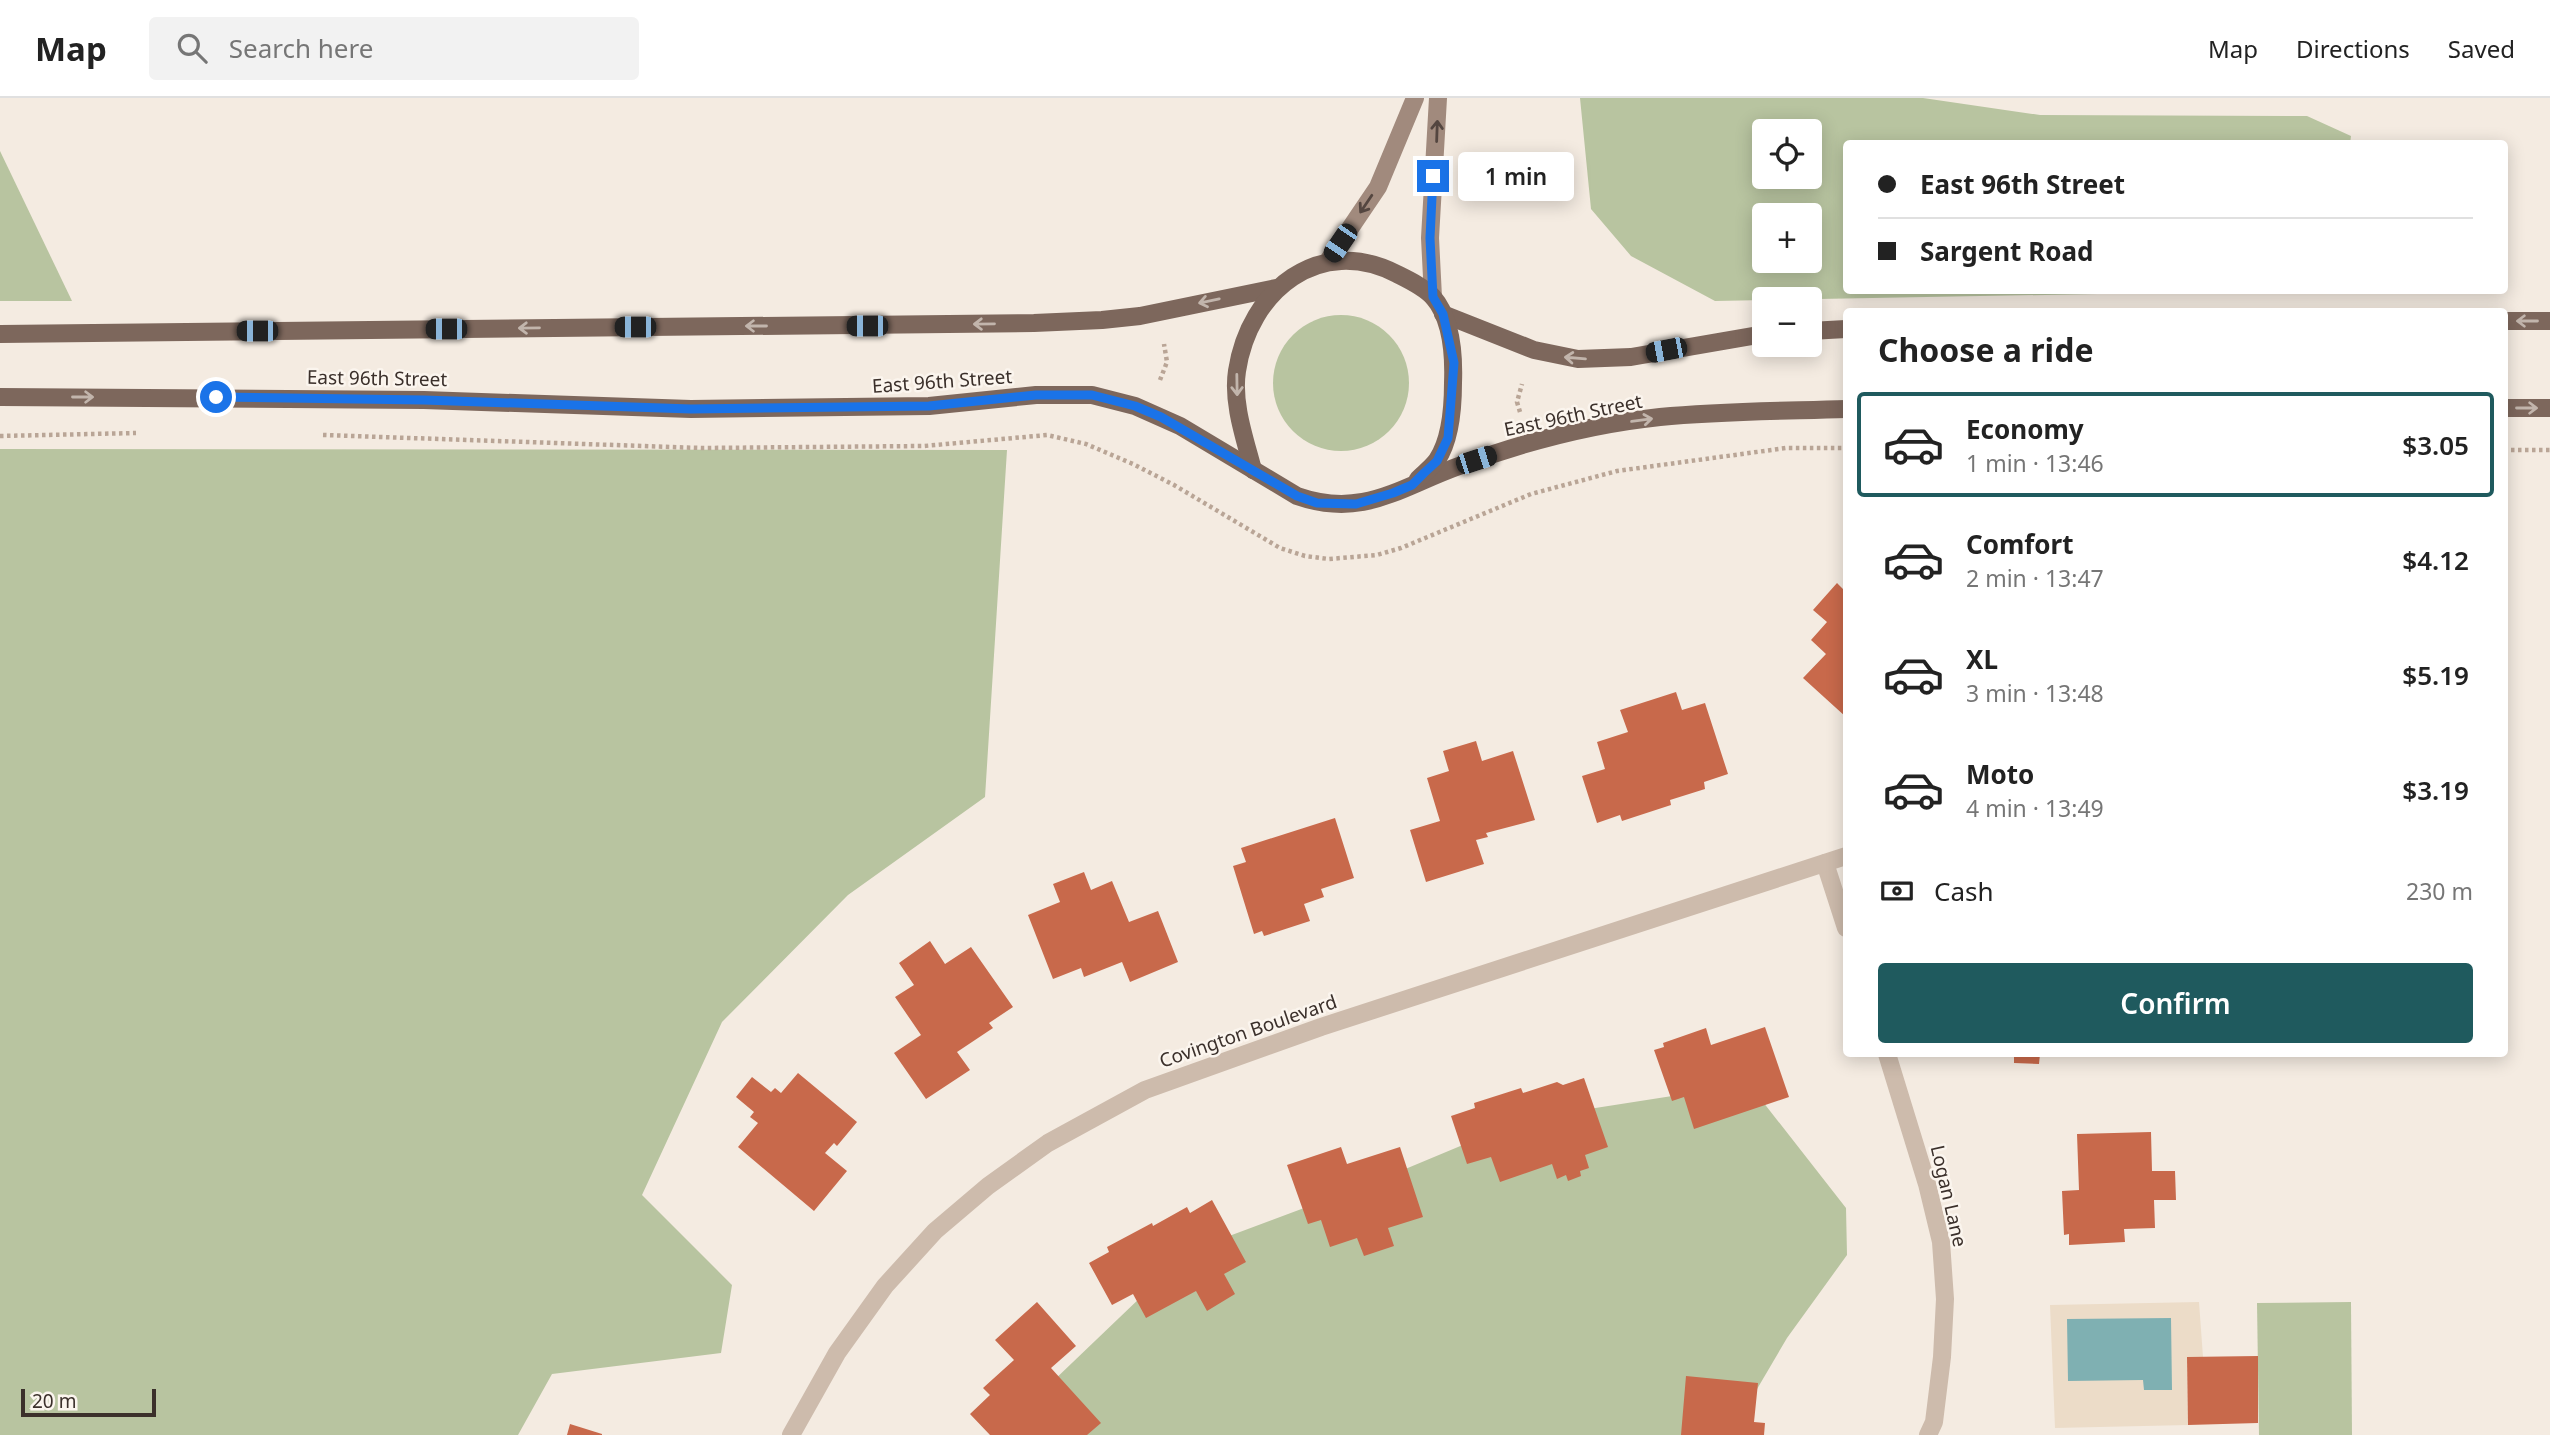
<!DOCTYPE html>
<meta charset="utf-8">
<style>
:root{--surface:#fff;--page:#f2f2f2;--text:#222;--muted:#767676;--line:#e0e0e0;--accent:#1f5a5e}
body{margin:0;font-family:"Noto Sans",sans-serif;background:var(--page);color:var(--text);height:100vh;display:flex;flex-direction:column;font-size:26px;white-space:nowrap}
*{box-sizing:border-box;margin:0}
p{font-size:23px;color:var(--muted)}
.icon{flex:none;width:38px;height:38px;fill:none;stroke:currentColor;stroke-width:2;stroke-linecap:round;stroke-linejoin:round}
.map{position:relative;flex:1;overflow:hidden}
.details{position:absolute;left:1843px;top:210px;width:665px;height:749px;display:flex;flex-direction:column;background:var(--surface);border-radius:7px;box-shadow:0 4px 18px #0003}
.details>*{flex:none}
.guide{position:absolute;left:1843px;top:42px;width:665px;height:154px;border-radius:7px;box-shadow:0 4px 18px #0003;display:grid;align-content:center;height:154px;padding:0 35px;background:var(--surface)}
.tools{position:absolute;left:1752px;top:21px;display:grid;gap:14px}
.tools a{display:grid;place-items:center;width:70px;height:70px;border-radius:7px;background:var(--surface);box-shadow:0 4px 18px #0003;font-size:35px}
.scale{position:absolute;left:21px;bottom:18px;width:135px;box-sizing:border-box;padding-left:7px;border:4px solid #3b302b;border-top:0;font-size:19px;line-height:24px;white-space:nowrap;color:#3b302b;-webkit-text-stroke:5px #fbf5ee;paint-order:stroke}
.end{position:absolute;width:32px;height:32px;margin:-16px;border:9px solid #1a73e8;background:#fff;box-shadow:0 0 0 4px #fff}
.from{border-radius:50%}
.bubble{position:absolute;height:49px;border-radius:7px;background:var(--surface);box-shadow:0 4px 18px #0003;font-size:23px;font-weight:600;line-height:49px;text-align:center}
.car{position:absolute;width:21px;height:42px;margin:-21px -10px;border-radius:9px;box-shadow:0 0 5px 2px #0007;background:linear-gradient(#222 24%,#8ab4d8 0 40%,#222 0 76%,#8ab4d8 0 86%,#222 0)}
.guide b{display:flex;align-items:center;gap:24px;height:66px;font-size:26px}
.guide b+b{border-top:2px solid var(--line)}
.guide i{width:18px;height:18px;background:var(--text)}
ul{padding:0;list-style:none}
li{display:flex;align-items:center;gap:21px;height:105px;margin:0 14px 10px;padding:0 21px;border:4px solid transparent;border-radius:7px}
li div{flex:1}
li b{display:block;font-size:26px}
li em{font-style:normal;font-weight:600}
li.selected{border-color:var(--accent)}
li>.icon{width:63px;height:63px;stroke-width:1.5}
h2{padding:0 35px;font-size:32px;line-height:84px}
.pay{display:flex;align-items:center;gap:18px;height:77px;padding:0 35px;font-size:26px}
.pay p{margin-inline-start:auto}
.cta{display:flex;gap:14px;margin-top:auto;padding:14px 35px}
.cta a{flex:1;height:80px;border-radius:7px;background:var(--accent);color:#fff;font-size:28px;font-weight:600;line-height:80px;text-align:center}
header{display:flex;align-items:center;gap:42px;box-sizing:border-box;height:98px;padding:0 35px;background:var(--surface);border-bottom:2px solid var(--line)}
header strong{font-size:33px}
nav{display:flex;gap:38px;margin-inline-start:auto;font-size:24px}
.search{width:490px;height:63px;background:var(--page);display:flex;align-items:center;gap:18px;box-sizing:border-box;padding:0 24px;border-radius:7px;color:var(--muted);font-size:26px}
.map>svg:first-child{display:block}
.green{fill:#b8c4a0;fill-rule:evenodd}
.plaza{fill:#ecdcc8}
.water{fill:#7fb0b2}
.building{fill:#c8694b}
.lines{fill:none;stroke-linecap:round;stroke-linejoin:round}
.path{stroke:#b9a596;stroke-width:4.5;stroke-dasharray:3.5 3.5;stroke-linecap:butt}
.street{stroke:#cdbbac;stroke-width:18}
.secondary{stroke:#a18a7d;stroke-width:18}
.primary{stroke:#7d675c;stroke-width:18}
.oneway{stroke:#544640}
.oneway2{stroke:#c2b5ac}
.route{stroke:#1a73e8;stroke-width:9}
.labels{text-anchor:middle;stroke-width:5;stroke-linejoin:round;paint-order:stroke}
.street-label{font-size:19px;fill:#3b302b;stroke:#fbf5ee}
</style>
<header>
<strong>Map</strong>
<div class="search"><svg class="icon" aria-label="search" viewBox="0 0 24 24"><circle cx="10" cy="10" r="6"/><path d="M15 15l6 6"/></svg>Search here</div>
<nav><a>Map</a><a>Directions</a><a>Saved</a></nav>
</header>
<div class="map">
<svg width="2550" height="1337" viewBox="0 0 2550 1337">
<rect width="100%" height="100%" fill="#f4ebe1"/>
<g class="green">
<path d="M1580,0H1923L2040,17L2307,18L2351,38L2350,46H1846V192L2256,193L1715,203L1631,158L1591,111ZM1764,33H1810V79H1764ZM1810,117V163H1764V117Z"/>
<path d="M0,53L72,203H0Z"/>
<circle cx="1341" cy="285" r="68"/>
<path d="M0,351L1007,352L985,699L848,797L722,924L642,1097L732,1187L721,1255L552,1276L518,1337H0Z"/>
<path d="M1749,986L1846,1110L1847,1157L1787,1240L1730,1337H1001L1026,1309L1189,1153L1379,1082L1525,1021Z"/>
<path d="M2351,1204L2352,1337H2259L2257,1205Z"/>
</g>
<path class="plaza" d="M2199,1204L2203,1259L2187,1260L2188,1327L2055,1330L2050,1207Z"/>
<path class="water" d="M2171,1220L2172,1292H2144L2143,1282L2068,1283L2067,1221Z"/>
<g class="building">
<path d="M1837,485L1846,494V619L1803,580L1826,556L1811,542L1827,524L1813,512Z"/>
<path d="M1676,594L1682,612L1705,605L1728,676L1704,684L1705,691L1670,702L1671,707L1622,723L1620,717L1597,725L1582,678L1605,671L1597,644L1628,634L1620,612Z"/>
<path d="M1476,643L1482,663L1513,653L1535,722L1486,735L1488,739L1476,742L1484,766L1426,784L1410,732L1440,723L1427,680L1449,673L1443,653Z"/>
<path d="M1335,720L1354,780L1321,791L1324,799L1304,806L1310,823L1264,838L1262,833L1254,836L1233,768L1246,764L1241,750Z"/>
<path d="M1084,774L1091,792L1112,783L1129,824L1158,813L1178,864L1130,884L1122,864L1084,879L1081,870L1053,881L1028,817L1060,804L1053,786Z"/>
<path d="M930,843L945,866L971,849L1013,909L989,925L993,930L957,954L970,972L926,1001L894,955L921,937L895,899L914,887L899,865Z"/>
<path d="M1765,929L1789,999L1694,1031L1684,999L1672,1003L1654,952L1664,949L1663,945L1706,930L1711,947Z"/>
<path d="M2014,956H2040L2039,966L2014,965Z"/>
<path d="M798,975L857,1024L837,1048L834,1045L825,1055L847,1073L814,1113L738,1049L758,1025L750,1019L754,1014L736,999L752,979L771,994L775,990L781,995Z"/>
<path d="M1584,980L1608,1049L1585,1057L1589,1070L1580,1073L1581,1078L1568,1083L1566,1077L1557,1081L1552,1066L1500,1084L1491,1059L1467,1066L1451,1018L1475,1010L1474,1005L1521,990L1523,995L1557,984L1563,987Z"/>
<path d="M2151,1034L2152,1073H2175L2176,1102H2154L2155,1130L2124,1131L2125,1144L2069,1147V1136L2064,1137L2062,1093L2079,1092L2077,1036Z"/>
<path d="M1341,1049L1347,1066L1400,1049L1423,1119L1388,1130L1394,1148L1364,1158L1357,1140L1330,1149L1321,1122L1308,1126L1287,1067Z"/>
<path d="M1212,1102L1246,1164L1224,1176L1235,1196L1207,1213L1196,1193L1146,1220L1133,1196L1112,1207L1089,1165L1109,1154L1107,1149L1152,1125L1153,1128L1187,1109L1190,1115Z"/>
<path d="M1037,1204L1076,1248L1051,1270L1101,1325L1087,1337H990L970,1316L990,1297L983,1290L1014,1262L995,1242Z"/>
<path d="M2258,1258V1325L2188,1327L2187,1259Z"/>
<path d="M1686,1278L1758,1285L1754,1324L1765,1325L1764,1337H1681Z"/>
<path d="M570,1326L602,1336V1337H567Z"/>
</g>
<g class="lines">
<g class="path">
<path d="M1160,282L1167,264L1164,246"/>
<path d="M1520,314L1517,304L1522,286"/>
<path d="M323,337L701,350L924,348L1047,337L1086,346L1133,366L1174,387L1280,450L1305,458L1329,461L1377,457L1401,450L1531,396L1617,373L1786,350H1846"/>
<path d="M0,338L136,335"/>
<path d="M2504,352H2550"/>
</g>
<g class="street">
<path d="M1825,765L1846,830"/>
<path d="M1887,956L1927,1086L1941,1144L1945,1201L1942,1259L1934,1324L1928,1337"/>
<path d="M791,1337L837,1255L885,1188L935,1133L988,1088L1048,1045L1145,992L1321,929L1846,758"/>
</g>
<g class="secondary">
<path d="M1328,163L1378,89L1415,0"/>
<path d="M1433,199L1430,140L1438,0"/>
</g>
<g class="primary">
<path d="M1443,216L1534,252L1578,261L1631,259L1764,236"/>
<path d="M2504,223H2550"/>
<path d="M1810,233L1846,231"/>
<path d="M0,236L1034,225L1102,222L1140,218L1276,190"/>
<path d="M0,299L424,302L691,311L929,308L1036,297H1092L1135,308L1180,328L1297,398C1363,421 1400,389 1459,368C1524,344 1592,326 1660,319C1722,313 1784,313 1846,311"/>
<path d="M2504,310H2550"/>
<path d="M1253,372C1245,341 1232,305 1237,273C1249,192 1320,136 1397,176C1409,182 1424,189 1433,199C1452,221 1454,258 1453,285C1453,310 1451,341 1437,362C1432,369 1424,375 1418,381"/>
</g>
</g>
<defs><path id="oneway-shaft" d="M-6 0H5M1.5-3L5.5 0L1.5 3" fill="none" stroke-width="1.6" stroke-linecap="round" stroke-linejoin="round" transform="scale(1.75)"/></defs>
<g class="oneway">
<use href="#oneway-shaft" transform="translate(1437 33) rotate(-88)"/>
<use href="#oneway-shaft" transform="translate(1366 106) rotate(124)"/>
</g>
<g class="oneway2">
<use href="#oneway-shaft" transform="translate(1209 203) rotate(168)"/>
<use href="#oneway-shaft" transform="translate(2527 223) rotate(180)"/>
<use href="#oneway-shaft" transform="translate(984 226) rotate(179)"/>
<use href="#oneway-shaft" transform="translate(756 228) rotate(180)"/>
<use href="#oneway-shaft" transform="translate(529 230) rotate(179)"/>
<use href="#oneway-shaft" transform="translate(1575 260) rotate(-175)"/>
<use href="#oneway-shaft" transform="translate(1237 287) rotate(89)"/>
<use href="#oneway-shaft" transform="translate(83 299)"/>
<use href="#oneway-shaft" transform="translate(2527 310)"/>
<use href="#oneway-shaft" transform="translate(1642 322) rotate(-8)"/>
</g>
<g class="lines">
<path class="route" d="M216,299L424,302L691,311L929,308L1036,297H1092L1135,308L1161,319L1297,398L1317,405L1356,406L1393,395L1412,387L1424,375L1437,363L1448,340L1454,265L1443,216L1433,199L1430,140L1433,78"/>
</g>
<g class="labels">
<g class="street-label">
<text transform="translate(377 280) rotate(1)" y="7">East 96th Street</text>
<text transform="translate(942 283) rotate(-4)" y="7">East 96th Street</text>
<text transform="translate(1573 317) rotate(-12)" y="7">East 96th Street</text>
<text transform="translate(1248 933) rotate(-19)" y="7">Covington Boulevard</text>
<text transform="translate(1949 1098) rotate(77)" y="7">Logan Lane</text>
</g>
</g>
</svg>
<div class="tools">
<a><svg class="icon" aria-label="locate" viewBox="0 0 24 24"><circle cx="12" cy="12" r="6"/><path d="M12 2v4M12 18v4M2 12h4M18 12h4"/></svg></a>
<a>+</a>
<a>−</a>
</div>
<div class="scale">20 m</div>
<i class="end from" style="left:216px;top:299px"></i>
<i class="end" style="left:1433px;top:78px"></i>
<div class="bubble" style="left:1458px;top:54px;width:116px">1 min</div>
<i class="car" style="left:1340px;top:145px;rotate:214deg"></i>
<i class="car" style="left:867px;top:228px;rotate:270deg"></i>
<i class="car" style="left:635px;top:229px;rotate:270deg"></i>
<i class="car" style="left:446px;top:231px;rotate:270deg"></i>
<i class="car" style="left:257px;top:233px;rotate:270deg"></i>
<i class="car" style="left:1666px;top:252px;rotate:259deg"></i>
<i class="car" style="left:1476px;top:362px;rotate:72deg"></i>
<div class="guide">
<b><i class="from"></i>East 96th Street</b>
<b><i></i>Sargent Road</b>
</div>
<section class="details">
<h2>Choose a ride</h2>
<ul>
<li class="selected"><svg class="icon" aria-label="car" viewBox="0 0 24 24"><path d="M5 17H2v-5l4-1 3-4h7l3 4 3 1v5h-3M9 17h6M6 11h13"/><circle cx="7" cy="17" r="2"/><circle cx="17" cy="17" r="2"/></svg><div><b>Economy</b><p>1 min · 13:46</p></div><em>$3.05</em></li>
<li><svg class="icon" aria-label="car" viewBox="0 0 24 24"><path d="M5 17H2v-5l4-1 3-4h7l3 4 3 1v5h-3M9 17h6M6 11h13"/><circle cx="7" cy="17" r="2"/><circle cx="17" cy="17" r="2"/></svg><div><b>Comfort</b><p>2 min · 13:47</p></div><em>$4.12</em></li>
<li><svg class="icon" aria-label="car" viewBox="0 0 24 24"><path d="M5 17H2v-5l4-1 3-4h7l3 4 3 1v5h-3M9 17h6M6 11h13"/><circle cx="7" cy="17" r="2"/><circle cx="17" cy="17" r="2"/></svg><div><b>XL</b><p>3 min · 13:48</p></div><em>$5.19</em></li>
<li><svg class="icon" aria-label="car" viewBox="0 0 24 24"><path d="M5 17H2v-5l4-1 3-4h7l3 4 3 1v5h-3M9 17h6M6 11h13"/><circle cx="7" cy="17" r="2"/><circle cx="17" cy="17" r="2"/></svg><div><b>Moto</b><p>4 min · 13:49</p></div><em>$3.19</em></li>
</ul>
<div class="pay"><svg class="icon" aria-label="cash" viewBox="0 0 24 24"><path d="M3 7h18v10H3z"/><circle cx="12" cy="12" r="2"/></svg>Cash<p>230 m</p></div>
<div class="cta"><a>Confirm</a></div>
</section>
</div>
